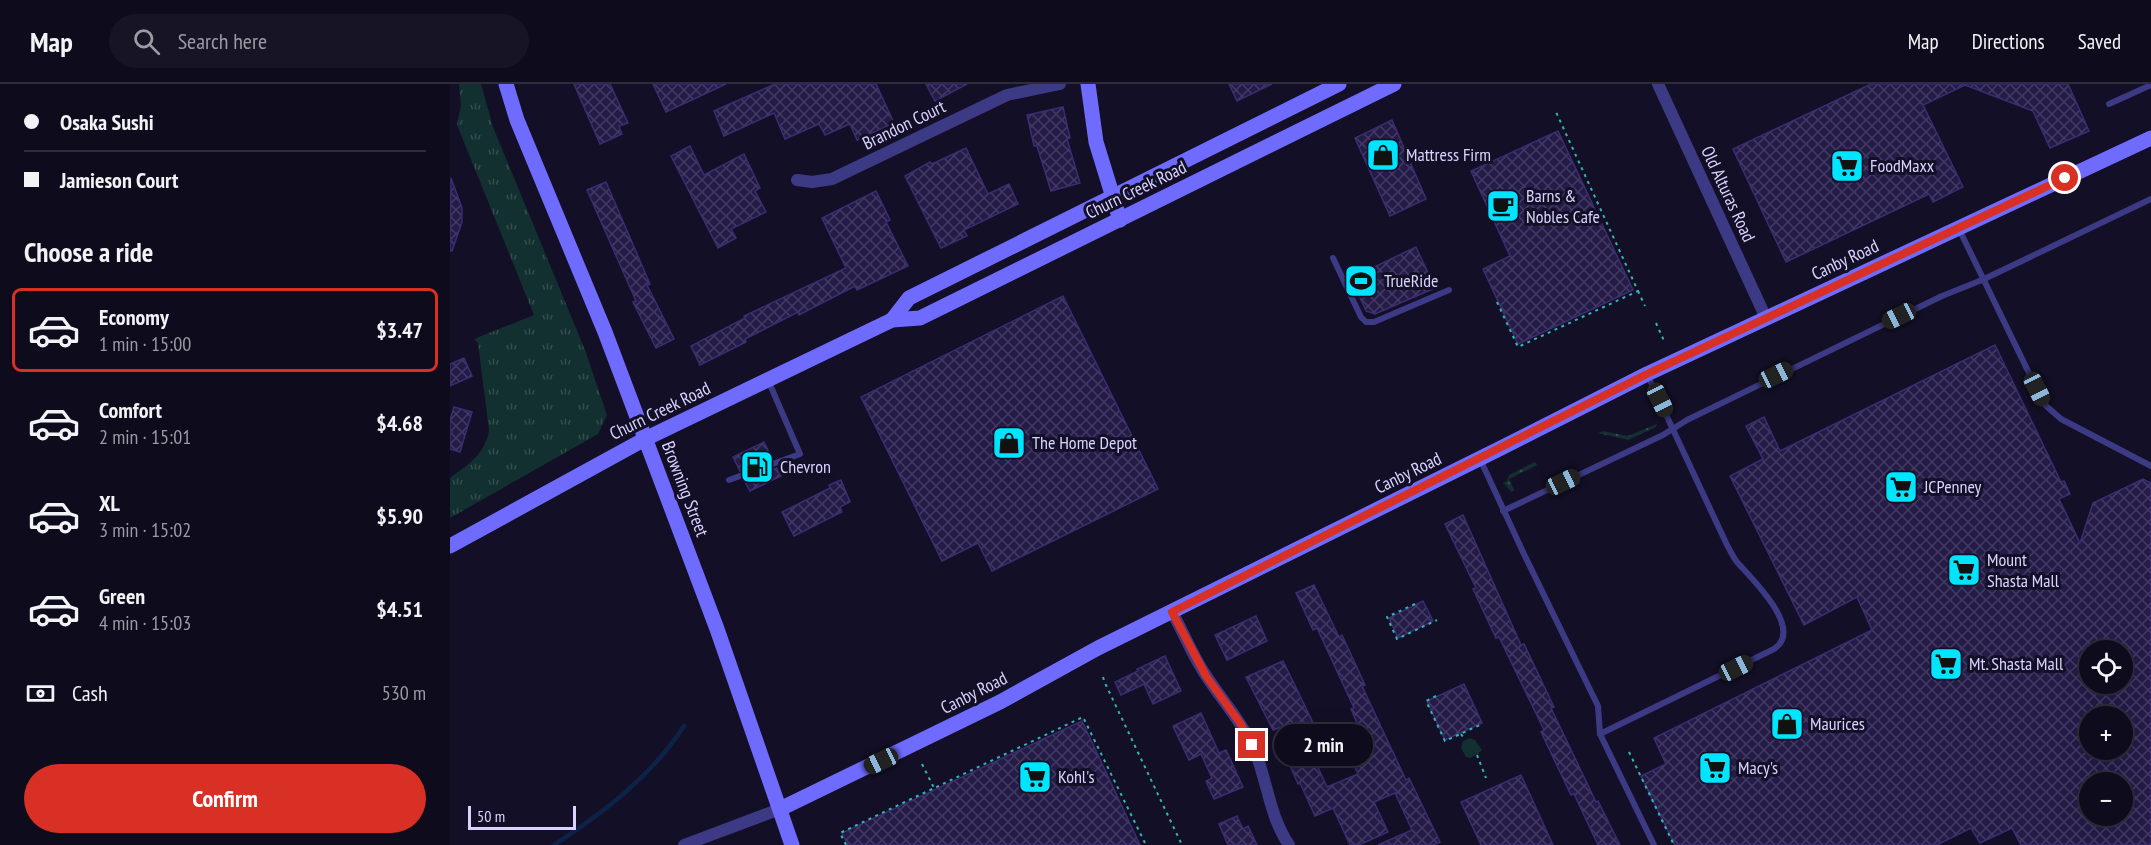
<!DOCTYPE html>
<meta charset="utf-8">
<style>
:root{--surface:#0e0b1c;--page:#171425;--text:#f1f3f6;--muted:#9b9ba3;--line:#2e2b3b;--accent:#d93025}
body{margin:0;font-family:"PT Sans Narrow",sans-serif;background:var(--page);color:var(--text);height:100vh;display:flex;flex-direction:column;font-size:22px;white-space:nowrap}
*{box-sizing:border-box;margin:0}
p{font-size:20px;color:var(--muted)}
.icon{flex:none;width:33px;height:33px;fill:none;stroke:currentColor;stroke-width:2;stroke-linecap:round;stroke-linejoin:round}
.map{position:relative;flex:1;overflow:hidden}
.panel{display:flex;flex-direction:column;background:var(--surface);width:450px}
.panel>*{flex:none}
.banner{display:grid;align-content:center;height:132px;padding:0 24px;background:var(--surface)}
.buttons{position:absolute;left:1629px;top:556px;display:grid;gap:12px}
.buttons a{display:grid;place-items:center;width:54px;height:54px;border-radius:50%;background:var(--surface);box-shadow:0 6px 24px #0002,0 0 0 2px var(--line);font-size:30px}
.scale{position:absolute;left:18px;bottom:15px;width:108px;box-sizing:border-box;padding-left:6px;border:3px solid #d9d4ff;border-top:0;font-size:16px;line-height:21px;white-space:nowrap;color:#d9d4ff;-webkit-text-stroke:4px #130f26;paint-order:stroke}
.end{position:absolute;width:27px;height:27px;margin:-14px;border:8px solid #d93025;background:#fff;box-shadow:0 0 0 3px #fff}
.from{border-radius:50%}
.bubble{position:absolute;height:42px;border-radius:21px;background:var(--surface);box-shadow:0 6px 24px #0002,0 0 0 2px var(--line);font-size:20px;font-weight:700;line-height:42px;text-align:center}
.car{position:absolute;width:18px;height:36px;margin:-18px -9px;border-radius:8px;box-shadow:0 0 4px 2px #0007;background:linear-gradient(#222 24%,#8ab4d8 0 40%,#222 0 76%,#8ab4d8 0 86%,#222 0)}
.banner b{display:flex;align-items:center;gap:21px;height:57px;font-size:22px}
.banner b+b{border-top:2px solid var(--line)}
.banner i{width:15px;height:15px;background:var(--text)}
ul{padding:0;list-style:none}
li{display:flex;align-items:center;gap:18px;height:84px;margin:0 12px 9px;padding:0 12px;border:3px solid transparent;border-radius:9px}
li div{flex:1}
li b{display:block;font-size:22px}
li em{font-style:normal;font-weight:700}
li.selected{border-color:var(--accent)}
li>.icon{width:54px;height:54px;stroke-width:1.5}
h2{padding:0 24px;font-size:27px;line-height:72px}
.pay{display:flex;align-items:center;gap:15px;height:66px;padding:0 24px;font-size:22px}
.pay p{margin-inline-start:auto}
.primary-button{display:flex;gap:12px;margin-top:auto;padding:12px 24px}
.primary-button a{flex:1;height:69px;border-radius:36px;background:var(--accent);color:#fff;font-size:24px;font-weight:700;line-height:69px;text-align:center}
header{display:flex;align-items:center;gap:36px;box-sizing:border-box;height:84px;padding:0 30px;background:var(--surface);border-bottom:2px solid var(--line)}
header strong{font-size:28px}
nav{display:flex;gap:33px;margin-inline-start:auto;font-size:21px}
.search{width:420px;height:54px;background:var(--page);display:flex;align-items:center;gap:15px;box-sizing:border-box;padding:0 21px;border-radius:33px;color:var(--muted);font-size:22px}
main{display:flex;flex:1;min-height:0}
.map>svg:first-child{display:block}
.grass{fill:url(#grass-tufts)}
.park{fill:#12302f}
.garden{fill:url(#garden-dots)}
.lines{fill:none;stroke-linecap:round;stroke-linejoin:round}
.stream{stroke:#0c2248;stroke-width:4.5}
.building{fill:url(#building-cross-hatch);stroke:#3b2d73;stroke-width:1.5;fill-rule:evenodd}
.path{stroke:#2fb8b0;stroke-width:2;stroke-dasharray:3 4.5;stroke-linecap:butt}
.lane{stroke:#3d3a85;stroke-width:6}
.street{stroke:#3d3a85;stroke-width:12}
.secondary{stroke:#6f6bff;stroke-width:15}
.route{stroke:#d93025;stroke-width:8}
.labels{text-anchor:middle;stroke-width:6;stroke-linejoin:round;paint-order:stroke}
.street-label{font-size:18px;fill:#d9d4ff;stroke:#130f26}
.poi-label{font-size:18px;fill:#d9d4ff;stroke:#130f26;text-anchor:start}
</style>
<header>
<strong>Map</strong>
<div class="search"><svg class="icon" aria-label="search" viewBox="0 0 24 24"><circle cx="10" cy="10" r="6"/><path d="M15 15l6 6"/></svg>Search here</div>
<nav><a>Map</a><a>Directions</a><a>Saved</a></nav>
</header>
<main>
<section class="panel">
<div class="banner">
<b><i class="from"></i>Osaka Sushi</b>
<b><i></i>Jamieson Court</b>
</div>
<h2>Choose a ride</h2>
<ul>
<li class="selected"><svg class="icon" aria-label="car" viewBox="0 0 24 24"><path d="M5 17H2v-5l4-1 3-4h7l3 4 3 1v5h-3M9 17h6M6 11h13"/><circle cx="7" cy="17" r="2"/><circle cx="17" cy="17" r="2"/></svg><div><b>Economy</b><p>1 min · 15:00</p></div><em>$3.47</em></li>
<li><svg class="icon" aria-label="car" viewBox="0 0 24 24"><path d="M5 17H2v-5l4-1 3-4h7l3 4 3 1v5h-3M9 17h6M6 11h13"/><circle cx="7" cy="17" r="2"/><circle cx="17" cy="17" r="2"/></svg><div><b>Comfort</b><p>2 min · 15:01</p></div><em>$4.68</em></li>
<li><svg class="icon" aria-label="car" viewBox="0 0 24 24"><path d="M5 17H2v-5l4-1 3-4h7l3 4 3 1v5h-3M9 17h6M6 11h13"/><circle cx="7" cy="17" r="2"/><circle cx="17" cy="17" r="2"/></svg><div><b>XL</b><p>3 min · 15:02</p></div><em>$5.90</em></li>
<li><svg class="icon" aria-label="car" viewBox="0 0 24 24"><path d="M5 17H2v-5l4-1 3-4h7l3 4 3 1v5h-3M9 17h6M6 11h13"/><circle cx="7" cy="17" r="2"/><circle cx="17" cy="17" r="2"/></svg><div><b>Green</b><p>4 min · 15:03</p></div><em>$4.51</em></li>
</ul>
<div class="pay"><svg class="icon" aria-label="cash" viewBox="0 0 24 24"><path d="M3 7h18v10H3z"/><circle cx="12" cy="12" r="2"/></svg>Cash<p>530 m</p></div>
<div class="primary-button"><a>Confirm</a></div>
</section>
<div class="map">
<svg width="1701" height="761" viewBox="0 0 1701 761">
<defs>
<pattern id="grass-tufts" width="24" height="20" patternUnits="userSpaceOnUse" patternTransform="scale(1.5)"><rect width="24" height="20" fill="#12302f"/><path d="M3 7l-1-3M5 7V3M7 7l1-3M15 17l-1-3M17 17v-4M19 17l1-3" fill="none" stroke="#344d4e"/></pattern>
<pattern id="garden-dots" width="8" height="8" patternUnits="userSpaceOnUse" patternTransform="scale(1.5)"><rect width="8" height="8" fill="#12302f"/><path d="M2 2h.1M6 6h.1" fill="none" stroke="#344d4e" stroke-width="1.8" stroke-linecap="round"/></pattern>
<pattern id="building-cross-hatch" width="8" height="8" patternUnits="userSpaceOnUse" patternTransform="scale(1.5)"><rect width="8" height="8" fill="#241b47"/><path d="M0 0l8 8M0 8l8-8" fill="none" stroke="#433b63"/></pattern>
</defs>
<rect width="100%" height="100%" fill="#130f26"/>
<path class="grass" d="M9,0H31L43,43L135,266L157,331L148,350L0,434V394C18,381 36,369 39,346L28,259L24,255L84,231L7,41L11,21Z"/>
<path class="park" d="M1020,654L1025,656L1032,666L1028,670L1020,674L1016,673L1011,664L1013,657Z"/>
<g class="garden">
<path d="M1207,340L1206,343L1178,356L1148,349L1153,347L1178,352Z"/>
<path d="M1085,378L1087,381L1059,395L1064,406L1062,408L1053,399L1057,397L1059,391Z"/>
</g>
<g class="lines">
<path class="stream" d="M104,761C154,728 201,693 234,642"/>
</g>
<g class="building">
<path d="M124,0H160L178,39L169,42L172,50L150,60Z"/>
<path d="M203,0H276L216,28Z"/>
<path d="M325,0H426L444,39L407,56L400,40L375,51L369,40L335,55L324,29L274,52L264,27Z"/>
<path d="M476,0H517L485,17Z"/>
<path d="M779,0H822L787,17Z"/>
<path d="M1421,0H1618L1639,47L1600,64L1583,27L1515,1L1473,21L1513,103L1483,118L1479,110L1336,178L1283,65Z"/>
<path d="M613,23L620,54L617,55L630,99L601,107L587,62H584L577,31Z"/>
<path d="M942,36L976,115L940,132L905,54Z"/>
<path d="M1108,47L1183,206L1068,260L1033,185L1060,172L1021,87Z"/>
<path d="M240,62L254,91L294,70L310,104L305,107L316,128L281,145L286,154L268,164L221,72Z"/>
<path d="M516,64L538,110L559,100L568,120L514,146L517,152L491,164L455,92L480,78L482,80Z"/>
<path d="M1,94L12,124V138L2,167H0Z"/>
<path d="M156,98L200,200L197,201L224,255L206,264L183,218L186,217L137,106Z"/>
<path d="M426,107L440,136L436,138L458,182L407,206L405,202L349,231L348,228L295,255L296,258L250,281L241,262L295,234L294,232L396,184L372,134Z"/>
<path d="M966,163L985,204L925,230L916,227L901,194Z"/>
<path d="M613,212L708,405L542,487L528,459L492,477L411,313Z"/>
<path d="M1545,261L1611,398L1614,397L1620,410L1609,415L1630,459L1643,419L1693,395L1701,399V761H1571L1562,744L1530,759L1521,744L1487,761H1225L1191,692L1216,680L1204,654L1422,546L1407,513L1354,541L1280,392L1313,375L1296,342L1314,333L1330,367ZM1640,567H1672V600H1640ZM1640,633H1672V666H1640ZM1640,699H1672V732H1640Z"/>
<path d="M14,274L22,292L0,302V280Z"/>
<path d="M4,323L22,328L10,368L0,365V336Z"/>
<path d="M314,358L322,374L290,387L283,373Z"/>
<path d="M327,384L331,392L300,407L294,396Z"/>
<path d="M391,396L400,418L390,423L392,428L344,452L332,428L380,404L379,401Z"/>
<path d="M1013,431L1071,561L1074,560L1104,623L1101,624L1146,718L1148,717L1170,761H1148L1124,710L1121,711L1091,648L1094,646L1049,553L1046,554L1023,505L1026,504L995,440Z"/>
<path d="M864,501L889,553L892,551L915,601L912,602L956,696L959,694L990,758L983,761H928L962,746L945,709L924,718L938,748L909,761H900L883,724L865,732L850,699L848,700L838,677L848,673L834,642L823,646L796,593L833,577L871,655L907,639L901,625L904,624L867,544L863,546L846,509ZM898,668L908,690L877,703L867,681Z"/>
<path d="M973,517L983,537L948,554L939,534Z"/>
<path d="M806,532L817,557L777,576L765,551Z"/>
<path d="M715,572L731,607L703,620L694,600L671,611L665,598L688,587L687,585Z"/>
<path d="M1014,600L1032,639L995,656L977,617Z"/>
<path d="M751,629L769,669L776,666L793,703L764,715L756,697L762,694L751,670L739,676L723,642Z"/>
<path d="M632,637L690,761H398L392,749Z"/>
<path d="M1071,691L1103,761H1031L1011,718Z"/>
<path d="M787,732L793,745L798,742L807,761H778L769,740Z"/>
</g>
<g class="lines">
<g class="path">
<path d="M1188,207L1195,222"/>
<path d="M1047,218L1068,263L1188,207L1106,28"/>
<path d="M1206,239L1215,259"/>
<path d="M965,520L937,533L947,555L987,536"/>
<path d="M653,593L655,599L732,761"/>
<path d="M986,612L976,617L995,657L1032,640"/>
<path d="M1011,650L1015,656"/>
<path d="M1179,668L1224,761"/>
<path d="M1027,671L1036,694"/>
<path d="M472,680L484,704"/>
<path d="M396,761L390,749L633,633L696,761"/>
</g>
<g class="lane">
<path d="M1659,20L1701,1"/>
<path d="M1509,145L1594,320L1611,335L1701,382"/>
<path d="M883,174L911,233L916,238H924L999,206"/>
<path d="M1030,375L1073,468L1148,622L1150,650L1204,761"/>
<path d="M279,396L350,370L318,296"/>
<path d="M1053,427L1213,351L1237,336L1492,212L1532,196L1701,115"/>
<path d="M1150,650L1324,565C1355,545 1301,494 1287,478C1283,473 1280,466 1277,461L1197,290"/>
</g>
<g class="street">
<path d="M1208,0L1316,234"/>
<path d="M347,96L362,98L382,95L557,11L610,0"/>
<path d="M722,528C734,549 743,573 757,593C772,616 791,637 803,662C817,694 819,732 839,761"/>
<path d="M234,761L330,725"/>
</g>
<g class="secondary">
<path d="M56,0L67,36L155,248L267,545L342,761"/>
<path d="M638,0L646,58L670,136"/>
<path d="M442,236L459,214L889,0"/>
<path d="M0,462L195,355L442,236L470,234L944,0"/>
<path d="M330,725L550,618L648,564L1051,364L1197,290L1701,54"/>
</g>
</g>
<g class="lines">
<path class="route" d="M802,661L790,639L756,592L722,528L1197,290L1615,94"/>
</g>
<defs>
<symbol id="shop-square" viewBox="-11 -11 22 22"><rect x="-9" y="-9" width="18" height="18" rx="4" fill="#00e5ff" stroke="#130f26"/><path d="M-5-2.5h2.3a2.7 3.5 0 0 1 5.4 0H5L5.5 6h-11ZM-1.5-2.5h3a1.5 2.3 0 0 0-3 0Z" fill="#111"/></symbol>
<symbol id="supermarket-square" viewBox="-11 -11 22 22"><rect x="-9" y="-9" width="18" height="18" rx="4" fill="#00e5ff" stroke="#130f26"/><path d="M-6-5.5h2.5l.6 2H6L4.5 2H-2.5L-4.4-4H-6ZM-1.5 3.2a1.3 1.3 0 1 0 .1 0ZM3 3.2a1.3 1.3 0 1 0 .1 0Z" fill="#111"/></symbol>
<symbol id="cafe-square" viewBox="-11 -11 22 22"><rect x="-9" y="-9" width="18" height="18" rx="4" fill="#00e5ff" stroke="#130f26"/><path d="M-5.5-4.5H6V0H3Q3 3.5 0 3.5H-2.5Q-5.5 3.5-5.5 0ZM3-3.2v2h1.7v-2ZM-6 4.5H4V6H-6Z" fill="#111"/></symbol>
<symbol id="stadium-square" viewBox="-11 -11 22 22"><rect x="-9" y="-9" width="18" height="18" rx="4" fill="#00e5ff" stroke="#130f26"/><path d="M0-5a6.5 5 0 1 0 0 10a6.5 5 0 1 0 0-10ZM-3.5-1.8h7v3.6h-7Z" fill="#111"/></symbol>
<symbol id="fuel-square" viewBox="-11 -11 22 22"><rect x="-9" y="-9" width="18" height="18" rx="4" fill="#00e5ff" stroke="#130f26"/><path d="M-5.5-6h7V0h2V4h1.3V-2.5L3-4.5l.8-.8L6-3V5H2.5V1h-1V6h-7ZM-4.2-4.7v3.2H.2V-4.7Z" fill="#111"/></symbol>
</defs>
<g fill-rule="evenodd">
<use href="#shop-square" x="914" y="52" width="38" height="38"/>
<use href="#supermarket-square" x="1378" y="63" width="38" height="38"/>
<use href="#cafe-square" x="1034" y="103" width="38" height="38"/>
<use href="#stadium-square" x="892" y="178" width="38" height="38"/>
<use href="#shop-square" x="540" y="340" width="38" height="38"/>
<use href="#fuel-square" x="288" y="364" width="38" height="38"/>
<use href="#supermarket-square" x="1432" y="384" width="38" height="38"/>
<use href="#supermarket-square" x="1495" y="467" width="38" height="38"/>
<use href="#supermarket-square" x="1477" y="561" width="38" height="38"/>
<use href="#shop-square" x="1318" y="621" width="38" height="38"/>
<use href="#supermarket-square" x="1246" y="665" width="38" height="38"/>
<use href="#supermarket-square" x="566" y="674" width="38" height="38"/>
</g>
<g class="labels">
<g class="street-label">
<text transform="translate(454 41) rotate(-26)" y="6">Brandon Court</text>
<text transform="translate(686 106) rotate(-26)" y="6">Churn Creek Road</text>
<text transform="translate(1278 110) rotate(65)" y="6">Old Alturas Road</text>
<text transform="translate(1395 176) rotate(-25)" y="6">Canby Road</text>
<text transform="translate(210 327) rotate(-26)" y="6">Churn Creek Road</text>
<text transform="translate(958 389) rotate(-26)" y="6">Canby Road</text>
<text transform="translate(235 405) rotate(69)" y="6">Browning Street</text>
<text transform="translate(524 609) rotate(-27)" y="6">Canby Road</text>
</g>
<g class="poi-label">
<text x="956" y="77">Mattress Firm</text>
<text x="1420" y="88">FoodMaxx</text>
<text x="1076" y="118">Barns &amp;<tspan x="1076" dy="21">Nobles Cafe</tspan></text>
<text x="934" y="203">TrueRide</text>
<text x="582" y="365">The Home Depot</text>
<text x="330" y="389">Chevron</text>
<text x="1474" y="409">JCPenney</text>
<text x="1537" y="482">Mount<tspan x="1537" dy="21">Shasta Mall</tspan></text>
<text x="1519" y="586">Mt. Shasta Mall</text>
<text x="1360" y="646">Maurices</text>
<text x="1288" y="690">Macy's</text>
<text x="608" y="699">Kohl's</text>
</g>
</g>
</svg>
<div class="buttons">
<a><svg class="icon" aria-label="locate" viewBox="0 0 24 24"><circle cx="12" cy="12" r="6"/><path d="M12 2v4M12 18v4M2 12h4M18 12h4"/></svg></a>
<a>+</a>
<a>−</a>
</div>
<div class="scale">50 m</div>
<i class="end from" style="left:1615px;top:94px"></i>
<i class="end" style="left:802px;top:661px"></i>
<div class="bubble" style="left:824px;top:640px;width:99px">2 min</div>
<i class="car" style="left:1449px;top:232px;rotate:244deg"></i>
<i class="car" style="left:1326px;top:291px;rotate:64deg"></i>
<i class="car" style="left:1587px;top:305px;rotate:153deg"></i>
<i class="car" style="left:1210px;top:316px;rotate:154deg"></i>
<i class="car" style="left:1113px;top:398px;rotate:65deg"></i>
<i class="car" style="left:1286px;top:584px;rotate:64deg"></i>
<i class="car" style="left:431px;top:677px;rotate:245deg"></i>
</div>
</main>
